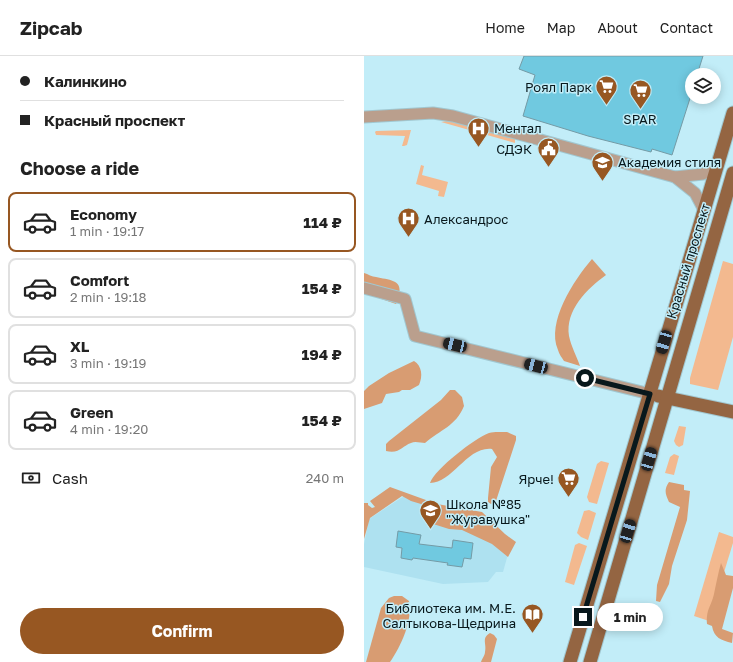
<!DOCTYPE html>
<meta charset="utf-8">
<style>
:root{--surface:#fff;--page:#f6f6f6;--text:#222;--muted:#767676;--line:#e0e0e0;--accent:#975722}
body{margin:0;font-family:"Golos Text",sans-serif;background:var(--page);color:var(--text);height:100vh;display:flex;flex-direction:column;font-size:15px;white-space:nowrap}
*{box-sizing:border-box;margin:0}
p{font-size:13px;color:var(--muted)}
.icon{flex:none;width:22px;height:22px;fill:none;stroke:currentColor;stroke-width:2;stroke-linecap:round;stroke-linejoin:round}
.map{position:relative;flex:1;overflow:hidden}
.drawer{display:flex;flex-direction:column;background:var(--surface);width:364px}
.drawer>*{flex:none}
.guide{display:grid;align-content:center;height:88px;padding:0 20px;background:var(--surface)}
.controls{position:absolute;left:321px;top:12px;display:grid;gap:8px}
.controls a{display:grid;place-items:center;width:36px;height:36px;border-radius:50%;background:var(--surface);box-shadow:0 2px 10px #0003;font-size:20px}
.end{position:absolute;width:18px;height:18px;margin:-9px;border:5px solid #08181c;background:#fff;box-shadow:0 0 0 2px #fff}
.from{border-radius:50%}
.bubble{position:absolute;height:28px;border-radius:14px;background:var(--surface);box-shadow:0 2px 10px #0003;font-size:13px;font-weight:700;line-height:28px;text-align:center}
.car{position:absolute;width:12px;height:24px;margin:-12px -6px;border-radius:5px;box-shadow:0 0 3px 1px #0007;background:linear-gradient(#222 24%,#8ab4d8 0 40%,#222 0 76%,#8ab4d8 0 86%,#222 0)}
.guide b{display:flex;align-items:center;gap:14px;height:38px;font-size:15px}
.guide b+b{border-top:1px solid var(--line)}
.guide i{width:10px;height:10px;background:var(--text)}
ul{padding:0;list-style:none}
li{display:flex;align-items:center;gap:12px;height:60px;margin:0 8px 6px;padding:0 12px;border:2px solid var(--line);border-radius:8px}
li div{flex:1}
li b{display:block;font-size:15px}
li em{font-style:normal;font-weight:700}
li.selected{border-color:var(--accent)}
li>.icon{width:36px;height:36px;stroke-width:1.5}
h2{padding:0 20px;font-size:18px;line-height:48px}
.pay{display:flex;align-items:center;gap:10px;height:44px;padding:0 20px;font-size:15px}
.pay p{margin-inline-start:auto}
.button{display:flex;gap:8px;margin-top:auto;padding:8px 20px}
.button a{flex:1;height:46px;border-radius:24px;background:var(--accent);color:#fff;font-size:16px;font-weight:700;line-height:46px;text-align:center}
header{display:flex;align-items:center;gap:24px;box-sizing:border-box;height:56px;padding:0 20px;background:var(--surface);border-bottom:1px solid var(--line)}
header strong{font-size:19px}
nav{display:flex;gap:22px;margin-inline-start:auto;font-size:14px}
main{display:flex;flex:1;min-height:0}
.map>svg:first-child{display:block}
.built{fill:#aee1f0}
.green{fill:#f3b98f}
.forest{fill:#d89c72}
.building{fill:#70c9e0;stroke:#749ba6}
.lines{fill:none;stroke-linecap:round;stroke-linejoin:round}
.minor-casing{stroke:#a1c7d0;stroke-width:13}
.major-casing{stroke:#a1c7d0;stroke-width:15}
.minor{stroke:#ba9f8d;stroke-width:11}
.major{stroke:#946542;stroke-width:13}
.route{stroke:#08181c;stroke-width:5}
.labels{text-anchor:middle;stroke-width:3;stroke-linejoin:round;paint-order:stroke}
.poi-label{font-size:13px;fill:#08181c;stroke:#c2edf8;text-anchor:end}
.street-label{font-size:13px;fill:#08181c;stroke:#c2edf8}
</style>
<header>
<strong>Zipcab</strong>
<nav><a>Home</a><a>Map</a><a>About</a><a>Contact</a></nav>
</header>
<main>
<section class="drawer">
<div class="guide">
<b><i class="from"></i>Калинкино</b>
<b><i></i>Красный проспект</b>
</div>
<h2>Choose a ride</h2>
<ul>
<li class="selected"><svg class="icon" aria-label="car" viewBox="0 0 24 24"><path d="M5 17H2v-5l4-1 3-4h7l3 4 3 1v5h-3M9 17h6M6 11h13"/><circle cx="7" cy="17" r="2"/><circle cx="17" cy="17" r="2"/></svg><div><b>Economy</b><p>1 min · 19:17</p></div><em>114 ₽</em></li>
<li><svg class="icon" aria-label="car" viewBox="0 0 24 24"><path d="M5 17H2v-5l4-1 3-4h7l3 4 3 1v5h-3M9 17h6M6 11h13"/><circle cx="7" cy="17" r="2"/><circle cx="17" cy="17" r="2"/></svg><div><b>Comfort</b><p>2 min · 19:18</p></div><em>154 ₽</em></li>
<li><svg class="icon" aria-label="car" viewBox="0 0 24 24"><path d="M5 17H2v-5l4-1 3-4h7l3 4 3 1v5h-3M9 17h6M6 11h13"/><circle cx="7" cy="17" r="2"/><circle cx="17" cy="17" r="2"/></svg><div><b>XL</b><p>3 min · 19:19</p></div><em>194 ₽</em></li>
<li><svg class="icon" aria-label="car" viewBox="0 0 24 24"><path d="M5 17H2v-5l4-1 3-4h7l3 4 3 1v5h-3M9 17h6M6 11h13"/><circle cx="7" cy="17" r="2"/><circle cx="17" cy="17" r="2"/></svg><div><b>Green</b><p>4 min · 19:20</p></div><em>154 ₽</em></li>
</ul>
<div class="pay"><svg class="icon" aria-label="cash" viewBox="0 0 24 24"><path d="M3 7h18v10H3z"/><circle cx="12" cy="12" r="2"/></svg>Cash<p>240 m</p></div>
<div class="button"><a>Confirm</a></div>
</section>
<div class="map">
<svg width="369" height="606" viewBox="0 0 369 606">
<rect width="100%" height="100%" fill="#c2edf8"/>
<path class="built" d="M40,440L113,460L146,491L139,516H132L124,526L79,528L0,511V488L5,463Z"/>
<g class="green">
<path d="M88,64L151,82V87L77,66Z"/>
<path d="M47,74L43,89L40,90H38L41,80L12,79L11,76L12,75Z"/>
<path d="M57,109L60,110L58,119L84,126L80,141L74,140L75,135L52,128Z"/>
<path d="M359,205L369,208V281L354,334L326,328V322Z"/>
<path d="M315,370L322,371L319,389L315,391L312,389L310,385Z"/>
<path d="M310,398L315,400L310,419L301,417L306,401Z"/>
<path d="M237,405L245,407L233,448L225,446L223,441L233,408Z"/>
<path d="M225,454L232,457L224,484L217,481L213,477L220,455Z"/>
<path d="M355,476L369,481V487L345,565L330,560Z"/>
<path d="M215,487L223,490L210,529L201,526L211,489Z"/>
</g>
<g class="forest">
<path d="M228,203L242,219C223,233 201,254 205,280C207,290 213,301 216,310L200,305C198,302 195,298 194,294C182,266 210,224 228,203Z"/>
<path d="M0,217C4,218 8,221 12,221C24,224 39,223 35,239C35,243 34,245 32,248L0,237Z"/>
<path d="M50,305C58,310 59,320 55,329L46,334H38L35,336L22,338L18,347L0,353V335L5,330L25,317Z"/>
<path d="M86,334H91L98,341L100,350C92,370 76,374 61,387C57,387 51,385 47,387C38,390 36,398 22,395V388L25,385L77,344Z"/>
<path d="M134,376H143L152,380V384L131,448H127L124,446V442L127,411L133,401L128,393C103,390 89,427 66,427C71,413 111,382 125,377C128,376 131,376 134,376Z"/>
<path d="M305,426L320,429V434L326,435L323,464L308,510L305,528L296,546L292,545L293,529L316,451L305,446C301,438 300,433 305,426Z"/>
<path d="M26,431L73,448L118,456L141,478L152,486L144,501L128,488L98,474L85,473L66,467L62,455H60L57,448L47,445L38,440L6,462L0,483V447H4V449L8,452L11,451L6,445Z"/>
<path d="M357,507L362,519L369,520V532L358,573L369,577L368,587C357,584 350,582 348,570L343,568C342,553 347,551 350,538C352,528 354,518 357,507Z"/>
<path d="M30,540H38L45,545C49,564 37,590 26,606H2L17,552L25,542Z"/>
<path d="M126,577L130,579L133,583L127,606H117C118,603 121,599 121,596C123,588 117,582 126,577Z"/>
</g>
<g class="building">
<path d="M160,0H339L333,19H328V36L308,99L288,93L287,96L224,80L159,60L171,19L155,13Z"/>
<path d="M34,475L57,479L55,488L88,492L89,484L109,487L107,503L100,502L98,511L83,509L84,507L49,502L48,504L37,502L38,492L32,491Z"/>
</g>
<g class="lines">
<defs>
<g id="minor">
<path d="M0,61L69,57L89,60L311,121L339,118L354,108"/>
<path d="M311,121L331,137L340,154"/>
<path d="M0,232L41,243L51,280L286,338"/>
</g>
<g id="major">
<path d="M294,340L369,356"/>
<path d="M206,606L369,57"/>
<path d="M226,606L369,117"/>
</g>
</defs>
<use href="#minor" class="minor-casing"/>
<use href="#major" class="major-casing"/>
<use href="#minor" class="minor"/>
<use href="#major" class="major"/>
</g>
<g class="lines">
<path class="route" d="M219,561L286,338L221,322"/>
</g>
<defs>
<symbol id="supermarket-pin" viewBox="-11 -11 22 30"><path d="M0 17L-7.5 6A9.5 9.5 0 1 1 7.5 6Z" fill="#975722" stroke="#c2edf8"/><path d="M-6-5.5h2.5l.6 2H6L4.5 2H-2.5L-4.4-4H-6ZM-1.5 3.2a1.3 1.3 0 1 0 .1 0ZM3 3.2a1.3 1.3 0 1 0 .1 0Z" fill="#fff"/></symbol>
<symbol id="hospital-pin" viewBox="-11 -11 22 30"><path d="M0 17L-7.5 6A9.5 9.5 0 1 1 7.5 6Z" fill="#975722" stroke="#c2edf8"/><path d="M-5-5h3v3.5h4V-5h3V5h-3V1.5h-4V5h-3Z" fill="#fff"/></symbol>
<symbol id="civic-pin" viewBox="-11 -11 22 30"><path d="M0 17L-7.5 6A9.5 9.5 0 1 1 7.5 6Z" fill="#975722" stroke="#c2edf8"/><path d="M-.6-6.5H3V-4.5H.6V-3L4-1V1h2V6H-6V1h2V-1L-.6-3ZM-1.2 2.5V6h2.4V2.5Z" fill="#fff"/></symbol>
<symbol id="university-pin" viewBox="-11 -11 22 30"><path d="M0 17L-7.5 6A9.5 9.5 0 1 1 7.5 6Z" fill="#975722" stroke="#c2edf8"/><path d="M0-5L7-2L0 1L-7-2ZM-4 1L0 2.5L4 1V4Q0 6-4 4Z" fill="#fff"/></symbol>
<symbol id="school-pin" viewBox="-11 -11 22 30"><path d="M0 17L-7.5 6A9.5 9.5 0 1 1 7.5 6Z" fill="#975722" stroke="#c2edf8"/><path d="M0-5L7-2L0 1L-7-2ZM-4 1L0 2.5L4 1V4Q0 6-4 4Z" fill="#fff"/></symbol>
<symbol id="library-pin" viewBox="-11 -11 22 30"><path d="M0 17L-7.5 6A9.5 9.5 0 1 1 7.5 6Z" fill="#975722" stroke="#c2edf8"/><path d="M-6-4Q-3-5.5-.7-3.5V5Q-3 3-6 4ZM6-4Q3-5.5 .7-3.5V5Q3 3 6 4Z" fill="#fff"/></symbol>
</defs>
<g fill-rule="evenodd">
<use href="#supermarket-pin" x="230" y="18" width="25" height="34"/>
<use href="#supermarket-pin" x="264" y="22" width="25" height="34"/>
<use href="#hospital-pin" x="102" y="60" width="25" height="34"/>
<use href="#civic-pin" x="172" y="80" width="25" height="34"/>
<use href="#university-pin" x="226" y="94" width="25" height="34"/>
<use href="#hospital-pin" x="32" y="150" width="25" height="34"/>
<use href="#supermarket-pin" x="192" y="410" width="25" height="34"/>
<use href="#school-pin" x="54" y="442" width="25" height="34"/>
<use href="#library-pin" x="156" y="546" width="25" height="34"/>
</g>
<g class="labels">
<g class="poi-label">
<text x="228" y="36">Роял Парк</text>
<text x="276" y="68" text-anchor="middle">SPAR</text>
<text x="130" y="77" text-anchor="start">Ментал</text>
<text x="168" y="98">СДЭК</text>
<text x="254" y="111" text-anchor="start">Академия стиля</text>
<text x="60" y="168" text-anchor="start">Александрос</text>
<text x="190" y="428">Ярче!</text>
<text x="82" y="453" text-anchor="start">Школа №85<tspan x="82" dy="15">"Журавушка"</tspan></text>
<text x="152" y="557">Библиотека им. М.Е.<tspan x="152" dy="15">Салтыкова-Щедрина</tspan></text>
</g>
<g class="street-label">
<text transform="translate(324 205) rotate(-73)" y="5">Красный проспект</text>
</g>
</g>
</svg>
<div class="controls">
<a><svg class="icon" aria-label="layers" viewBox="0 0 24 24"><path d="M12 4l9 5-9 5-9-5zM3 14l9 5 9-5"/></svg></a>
</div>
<i class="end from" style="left:221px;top:322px"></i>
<i class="end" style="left:219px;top:561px"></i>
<div class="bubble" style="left:233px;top:547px;width:66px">1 min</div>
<i class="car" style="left:300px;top:286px;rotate:196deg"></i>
<i class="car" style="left:91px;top:289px;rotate:283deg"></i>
<i class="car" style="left:172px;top:310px;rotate:285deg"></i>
<i class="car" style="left:285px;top:403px;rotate:16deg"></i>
<i class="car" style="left:264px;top:475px;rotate:17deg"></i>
</div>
</main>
